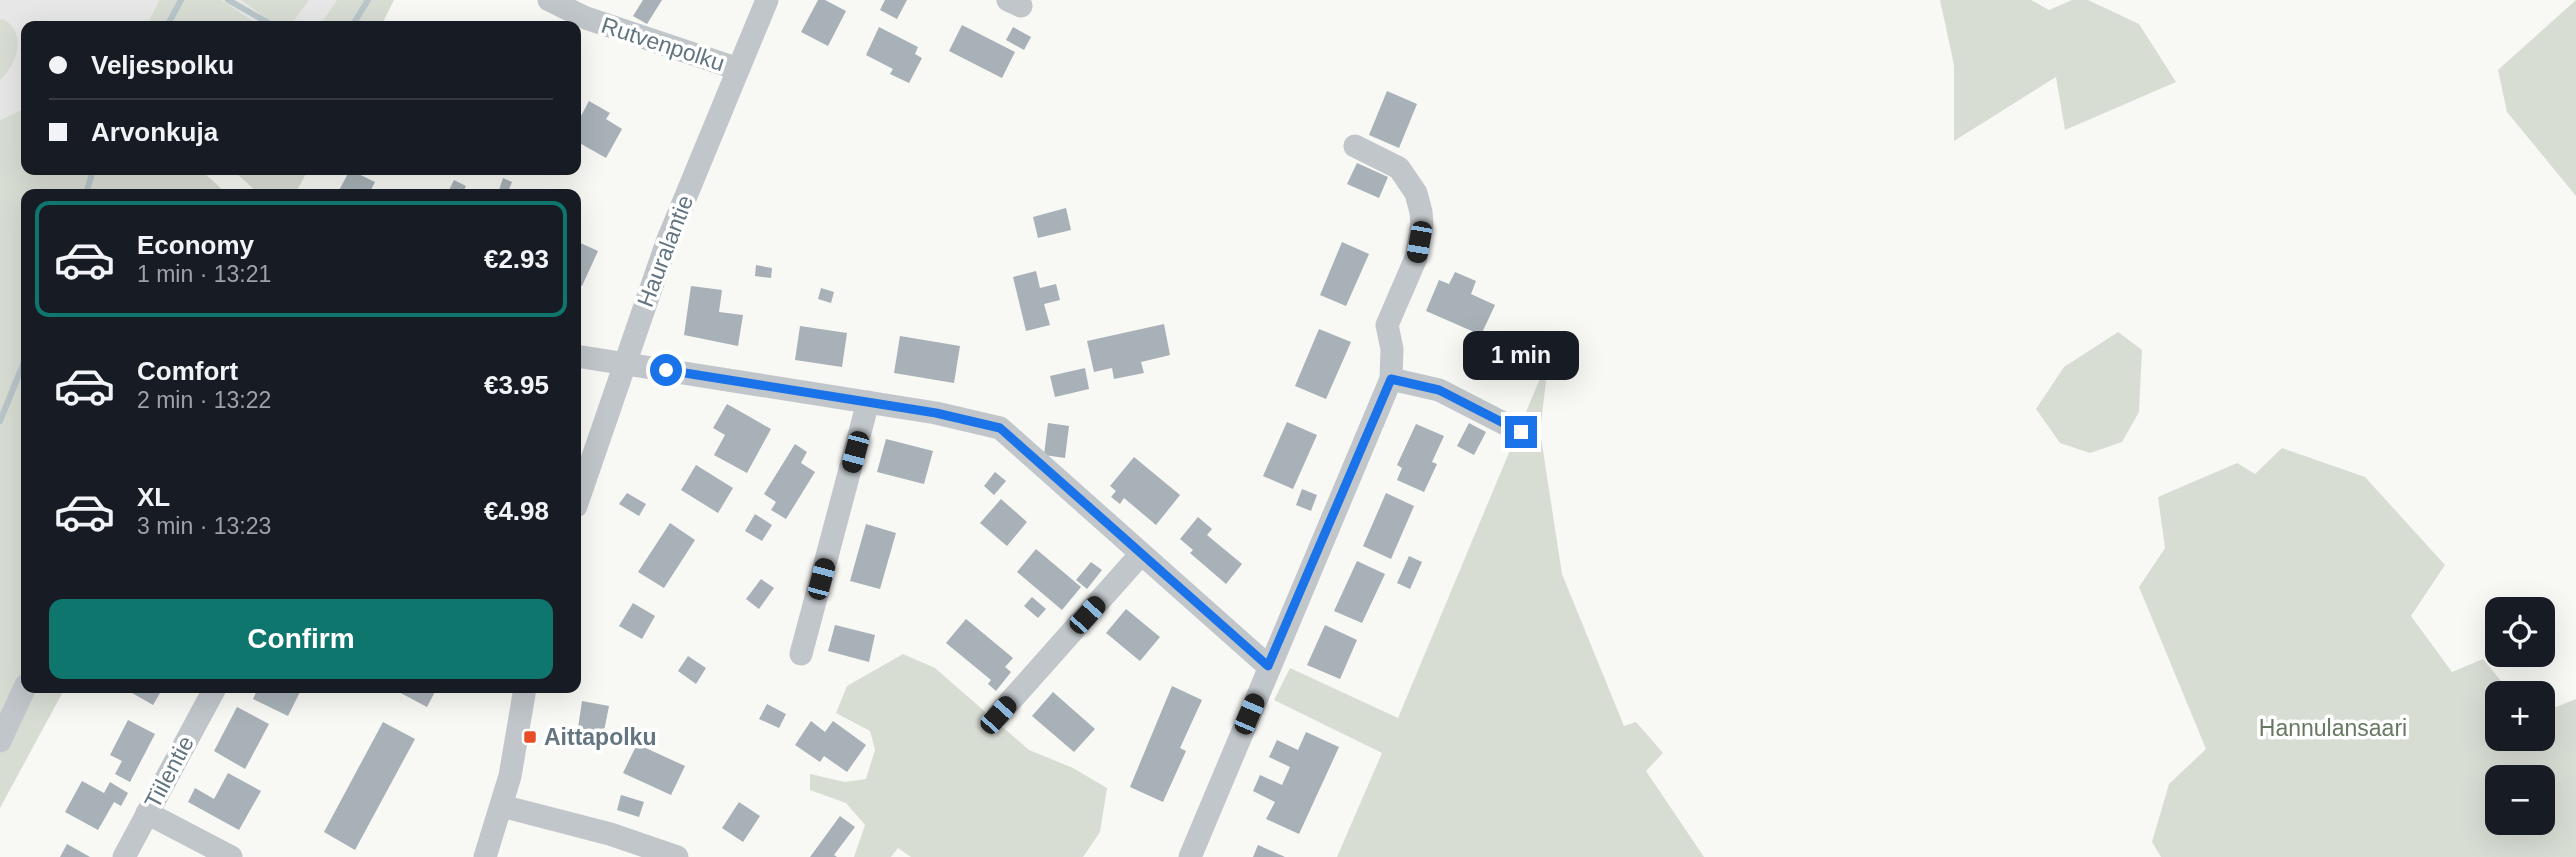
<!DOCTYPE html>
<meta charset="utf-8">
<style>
:root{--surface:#171b24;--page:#242831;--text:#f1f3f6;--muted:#9ea1a6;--line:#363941;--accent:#0f766e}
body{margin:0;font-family:Arial,sans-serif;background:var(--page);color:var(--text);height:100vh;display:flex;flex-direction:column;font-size:26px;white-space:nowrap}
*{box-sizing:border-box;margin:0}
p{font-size:23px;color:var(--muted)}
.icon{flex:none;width:38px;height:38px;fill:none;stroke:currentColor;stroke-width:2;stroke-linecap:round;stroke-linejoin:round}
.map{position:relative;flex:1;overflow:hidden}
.details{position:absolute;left:21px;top:189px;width:560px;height:504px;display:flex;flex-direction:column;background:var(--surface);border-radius:14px;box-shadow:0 7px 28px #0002}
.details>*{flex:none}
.guide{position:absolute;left:21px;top:21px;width:560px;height:154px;border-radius:14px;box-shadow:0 7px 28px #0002;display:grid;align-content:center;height:154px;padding:0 28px;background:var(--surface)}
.tools{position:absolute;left:2485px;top:597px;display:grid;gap:14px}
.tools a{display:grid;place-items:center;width:70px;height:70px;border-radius:14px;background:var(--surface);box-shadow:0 7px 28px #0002;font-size:35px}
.end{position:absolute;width:32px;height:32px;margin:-16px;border:9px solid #1a73e8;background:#fff;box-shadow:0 0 0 4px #fff}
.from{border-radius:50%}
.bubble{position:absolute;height:49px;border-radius:14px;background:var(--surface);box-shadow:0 7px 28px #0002;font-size:23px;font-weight:700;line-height:49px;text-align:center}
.car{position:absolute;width:21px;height:42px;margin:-21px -10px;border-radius:9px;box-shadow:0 0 5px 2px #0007;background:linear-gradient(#222 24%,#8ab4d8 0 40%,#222 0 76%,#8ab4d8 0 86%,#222 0)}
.guide b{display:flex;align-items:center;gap:24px;height:66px;font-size:26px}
.guide b+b{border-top:2px solid var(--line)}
.guide i{width:18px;height:18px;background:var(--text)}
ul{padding:12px 0 0;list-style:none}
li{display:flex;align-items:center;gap:21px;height:116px;margin:0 14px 10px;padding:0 14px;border:4px solid transparent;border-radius:14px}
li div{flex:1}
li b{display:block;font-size:26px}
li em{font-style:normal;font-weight:700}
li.current{border-color:var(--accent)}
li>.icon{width:63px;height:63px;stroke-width:1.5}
.button{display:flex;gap:14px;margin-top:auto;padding:14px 28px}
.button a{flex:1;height:80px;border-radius:14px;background:var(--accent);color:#fff;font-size:28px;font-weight:700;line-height:80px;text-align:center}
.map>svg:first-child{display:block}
.built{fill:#e6e7e6}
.green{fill:#d8ddd4;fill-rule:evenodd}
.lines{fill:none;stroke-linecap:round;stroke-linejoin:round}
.stream{stroke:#b8c5c9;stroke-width:6}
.building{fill:#a8b1b7}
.minor{stroke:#c1c6ca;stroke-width:23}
.route{stroke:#1a73e8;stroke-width:9}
.poi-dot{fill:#e74d26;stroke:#fff;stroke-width:2.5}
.labels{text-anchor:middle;stroke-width:7;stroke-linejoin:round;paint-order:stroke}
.street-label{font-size:23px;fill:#627581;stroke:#fff}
.park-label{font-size:23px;fill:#667961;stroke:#fff}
.poi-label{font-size:23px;font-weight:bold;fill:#627581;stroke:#fff;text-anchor:start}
</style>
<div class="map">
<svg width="2576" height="857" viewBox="0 0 2576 857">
<rect width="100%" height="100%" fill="#f8f8f5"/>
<g class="built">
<path d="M0,0H159L146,26H26V108L0,120Z"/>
<path d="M222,0H337L319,26H260Z"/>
</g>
<g class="green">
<path d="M159,0H222L260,26H146Z"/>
<path d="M241,0H309L290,26H277Z"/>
<path d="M337,0H394L381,26H319Z"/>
<path d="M1940,0H2031L2049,10L2072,0H2088L2139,24L2176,82L2065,130L2056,77L1954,141V65Z"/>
<path d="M2576,0V196L2507,112L2498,70Z"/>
<path d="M3,19C28,33 17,64 0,80V20Z"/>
<path d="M26,108V170H201L227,194H26V688H65L0,808V120Z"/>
<path d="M233,170H308L295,194H259Z"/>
<path d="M2118,332L2142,350L2139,412L2122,442L2090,453L2060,443L2036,409L2064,367Z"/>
<path d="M1549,357L1540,431L1562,574L1624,726L1636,722L1663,753L1646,771L1704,857H1337L1382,753L1274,700L1290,668L1398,718Z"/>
<path d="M2282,448L2365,477L2445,565L2411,616L2452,672L2483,659L2511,693H2497V738H2543V706L2556,707L2576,699V857H2161L2152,842L2169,784L2206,749L2139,587L2165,548L2158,497L2237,463L2255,474ZM2497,777H2543V822H2497Z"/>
<path d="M903,654L935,668L1029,750L1073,768L1107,788L1100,832L1083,857H911L898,848L891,857H854L865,825L846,803L810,790V774L845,782L866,779L875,750L870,731L836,713L847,686Z"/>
</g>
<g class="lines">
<g class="stream">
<path d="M228,0L274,26"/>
<path d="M167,26L181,0"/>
<path d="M352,26L368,0"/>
<path d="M86,194L93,170"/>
<path d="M0,421L26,357"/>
</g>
</g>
<g class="building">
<path d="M643,0H662L647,24L633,16Z"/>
<path d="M818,0H825L846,11L828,46L801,32Z"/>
<path d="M885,0H907L897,19L880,10Z"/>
<path d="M962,25L1015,52L1002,78L949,51Z"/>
<path d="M879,27L918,47L915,54L922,58L909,83L890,74L893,69L866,55Z"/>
<path d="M1013,27L1031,37L1024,50L1006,40Z"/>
<path d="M1387,91L1417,104L1399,148L1369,135Z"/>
<path d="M589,101L610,113L606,119L622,129L606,158L576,141V125Z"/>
<path d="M1357,163L1388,177L1379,198L1347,184Z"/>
<path d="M350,170L375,182L369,194H337Z"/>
<path d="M503,178L512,182L507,194L498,193Z"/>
<path d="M454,180L466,186L462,194H447Z"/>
<path d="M1066,208L1071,230L1038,238L1033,217Z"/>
<path d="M576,241L598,251L582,286L576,283Z"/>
<path d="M1342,242L1369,254L1346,306L1320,295Z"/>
<path d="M756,265L772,268L771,278L755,276Z"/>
<path d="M1036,271L1040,288L1056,284L1060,300L1044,304L1050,325L1026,331L1013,277Z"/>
<path d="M1455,272L1476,281L1471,294L1495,305L1481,335L1426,311L1439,280L1449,284Z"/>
<path d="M691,286L722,290L719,312L743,315L738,346L684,335Z"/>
<path d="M821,288L834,292L831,303L818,299Z"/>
<path d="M1164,324L1170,355L1141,362L1144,373L1114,379L1112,368L1094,372L1087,341Z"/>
<path d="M800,326L847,333L842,367L795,360Z"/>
<path d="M1319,329L1351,342L1326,399L1295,386Z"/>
<path d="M900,336L960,346L954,383L894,373Z"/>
<path d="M1085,368L1089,389L1055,397L1050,376Z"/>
<path d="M727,404L771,429L747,473L714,455L725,435L713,428Z"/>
<path d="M1287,422L1317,435L1293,489L1263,476Z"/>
<path d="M1048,423L1069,426L1065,458L1044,455Z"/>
<path d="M1469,423L1486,432L1474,455L1457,446Z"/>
<path d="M1416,424L1444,436L1432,462L1437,464L1424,492L1397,480L1402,468L1397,465Z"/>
<path d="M886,439L933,451L924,484L877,472Z"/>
<path d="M795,444L807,452L801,463L815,472L786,519L771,510L776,502L764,494Z"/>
<path d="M1134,457L1180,495L1156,525L1124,498L1120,504L1111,497L1116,491L1110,486Z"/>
<path d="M696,465L733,488L718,513L681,490Z"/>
<path d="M995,472L1006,481L994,495L984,486Z"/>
<path d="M1302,489L1317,495L1311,511L1296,505Z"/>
<path d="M627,493L646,504L639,516L619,504Z"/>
<path d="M1386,493L1414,506L1391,559L1363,546Z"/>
<path d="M1001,499L1027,522L1007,546L980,523Z"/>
<path d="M755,514L772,525L762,541L745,531Z"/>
<path d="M1198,517L1212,529L1207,535L1242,564L1226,584L1190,553L1193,550L1180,539Z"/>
<path d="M670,523L695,540L664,588L638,572Z"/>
<path d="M866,524L896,533L880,589L850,581Z"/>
<path d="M1036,549L1081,587L1062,610L1017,572Z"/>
<path d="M1409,556L1422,562L1410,589L1397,583Z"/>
<path d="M1357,561L1385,574L1362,623L1334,611Z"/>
<path d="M1091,562L1102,570L1087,589L1076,580Z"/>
<path d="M761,579L774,588L759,609L746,599Z"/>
<path d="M1032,597L1046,609L1038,618L1024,606Z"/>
<path d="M633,603L655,616L642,639L619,626Z"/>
<path d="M1126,609L1160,637L1140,661L1106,633Z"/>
<path d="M966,619L1013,658L1005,667L1011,672L996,691L988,684L991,680L946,643Z"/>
<path d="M835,625L875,635L869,662L828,651Z"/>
<path d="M1325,625L1357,640L1340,679L1307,665Z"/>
<path d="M688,656L706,668L696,684L678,671Z"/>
<path d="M1172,686L1202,700L1180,748L1186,751L1163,802L1130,787Z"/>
<path d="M128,688H163L153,705L127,690Z"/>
<path d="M258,688H302L288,716L253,699Z"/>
<path d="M397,688H437L427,707L395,690Z"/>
<path d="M1053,692L1095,729L1074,752L1032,716Z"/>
<path d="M582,701L609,706L601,746L576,741Z"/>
<path d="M767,704L786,714L779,728L759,719Z"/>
<path d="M237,707L269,724L245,769L214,751Z"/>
<path d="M128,720L155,734L130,782L115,774L122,761L110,755Z"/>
<path d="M811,721L825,732L833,721L866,745L847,772L824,756L820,762L795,745Z"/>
<path d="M383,722L415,739L355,850L324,832Z"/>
<path d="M1306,732L1339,747L1299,834L1266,819L1275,802L1253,791L1260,775L1282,785L1290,767L1269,757L1277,740L1298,750Z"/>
<path d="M637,744L685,766L671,795L623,773Z"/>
<path d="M228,773L261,791L239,830L188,802L195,788L214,799Z"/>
<path d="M82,781L104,793L110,782L128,793L121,806L114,802L98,830L65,812Z"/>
<path d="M621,795L644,802L639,817L617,810Z"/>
<path d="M739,802L760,816L743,842L722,828Z"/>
<path d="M840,816L855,827L834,855L837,857H810Z"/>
<path d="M67,844L90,857H60Z"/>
<path d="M1258,845L1285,857H1253Z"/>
</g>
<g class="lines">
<g class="minor">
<path d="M549,0L586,18L738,69"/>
<path d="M1008,0L1021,6"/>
<path d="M576,356L936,413L1000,428L1268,666"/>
<path d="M1391,379L1439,390L1521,432"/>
<path d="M576,506L667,242L767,0"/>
<path d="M801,654L868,402"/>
<path d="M998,715L1141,554"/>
<path d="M0,741L26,685"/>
<path d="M502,806L610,834L677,857"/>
<path d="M147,813L231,857"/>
<path d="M124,857L215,688"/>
<path d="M485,857L510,776L525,688"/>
<path d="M1190,857L1391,379L1392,349L1387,325L1416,258L1422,225L1421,212L1416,193L1399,168L1355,146"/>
</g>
</g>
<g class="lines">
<path class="route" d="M666,370L936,413L1000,428L1268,666L1391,379L1439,390L1521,432"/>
</g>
<rect class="poi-dot" x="523" y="730" width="14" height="14" rx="3.5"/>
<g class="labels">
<g class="street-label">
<text transform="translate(663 44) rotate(18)" y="8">Rutvenpolku</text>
<text transform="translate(665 251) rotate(-69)" y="8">Hauralantie</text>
<text transform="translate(169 772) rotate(-62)" y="8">Tiilentie</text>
</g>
<g class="park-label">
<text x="2333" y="736">Hannulansaari</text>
</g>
<g class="poi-label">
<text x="544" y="745">Aittapolku</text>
</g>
</g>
</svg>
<div class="tools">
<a><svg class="icon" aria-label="locate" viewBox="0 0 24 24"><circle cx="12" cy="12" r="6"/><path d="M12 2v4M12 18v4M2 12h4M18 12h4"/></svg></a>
<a>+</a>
<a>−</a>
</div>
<i class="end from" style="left:666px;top:370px"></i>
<i class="end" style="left:1521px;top:432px"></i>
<div class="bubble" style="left:1463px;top:331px;width:116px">1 min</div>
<i class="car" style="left:1419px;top:242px;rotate:190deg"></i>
<i class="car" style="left:855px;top:452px;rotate:195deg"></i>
<i class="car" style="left:821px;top:579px;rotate:15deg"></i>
<i class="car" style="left:1087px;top:615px;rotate:42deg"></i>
<i class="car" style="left:1249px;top:714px;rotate:23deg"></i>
<i class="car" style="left:998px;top:715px;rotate:42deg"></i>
<div class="guide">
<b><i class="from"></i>Veljespolku</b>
<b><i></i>Arvonkuja</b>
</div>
<section class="details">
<ul>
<li class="current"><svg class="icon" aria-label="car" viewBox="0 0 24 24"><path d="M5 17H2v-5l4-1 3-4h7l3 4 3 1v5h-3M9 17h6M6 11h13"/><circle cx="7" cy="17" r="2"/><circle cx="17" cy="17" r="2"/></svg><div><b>Economy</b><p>1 min · 13:21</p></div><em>€2.93</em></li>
<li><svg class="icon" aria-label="car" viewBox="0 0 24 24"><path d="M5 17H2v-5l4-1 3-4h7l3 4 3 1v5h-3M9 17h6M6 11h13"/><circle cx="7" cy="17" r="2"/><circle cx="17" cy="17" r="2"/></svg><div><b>Comfort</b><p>2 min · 13:22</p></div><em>€3.95</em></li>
<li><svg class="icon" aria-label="car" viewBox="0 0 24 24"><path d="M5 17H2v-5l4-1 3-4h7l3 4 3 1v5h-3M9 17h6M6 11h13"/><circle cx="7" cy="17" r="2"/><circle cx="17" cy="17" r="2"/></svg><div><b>XL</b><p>3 min · 13:23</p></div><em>€4.98</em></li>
</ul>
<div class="button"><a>Confirm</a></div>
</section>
</div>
